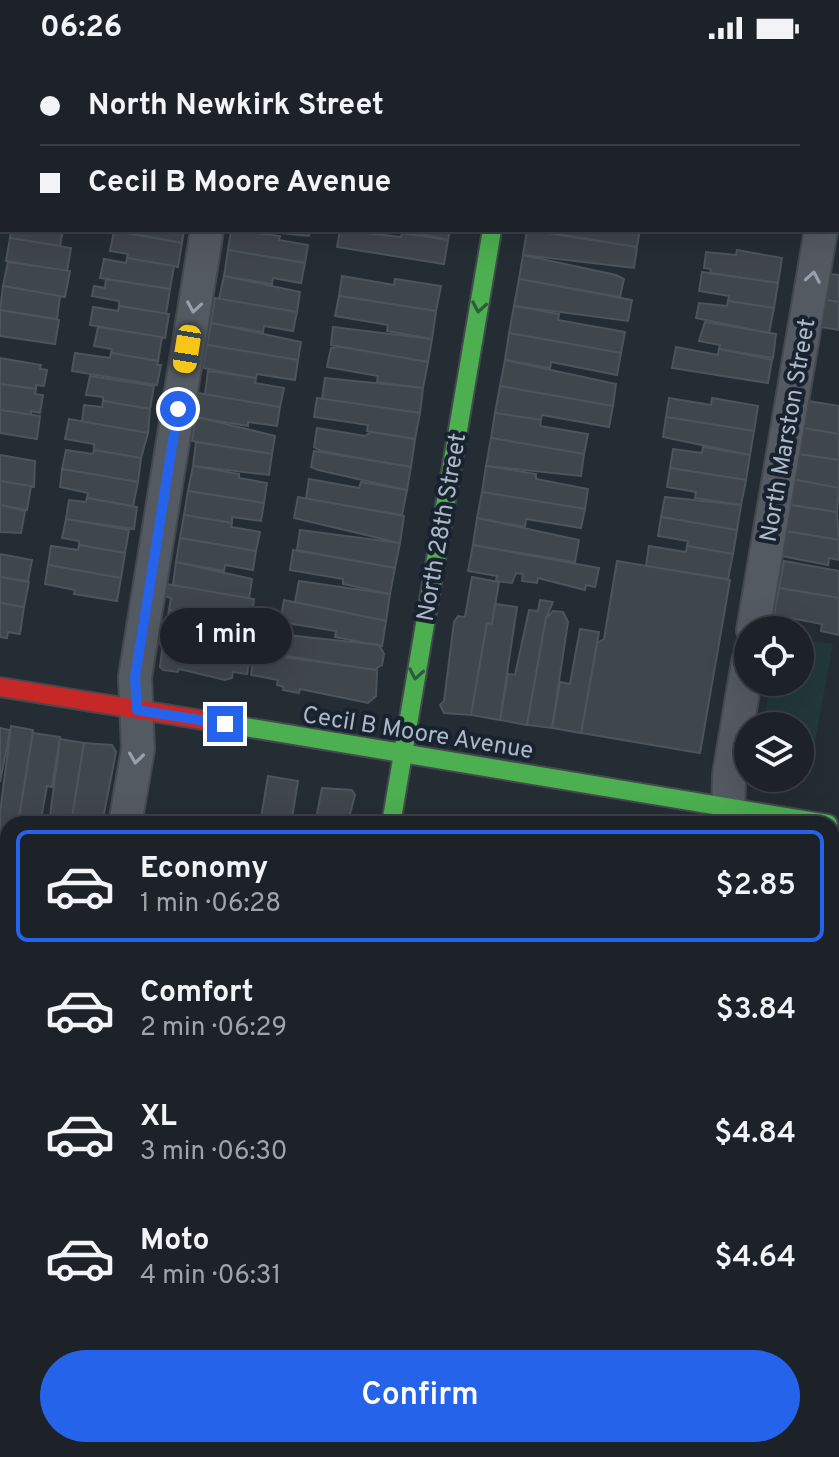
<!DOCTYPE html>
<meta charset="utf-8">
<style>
:root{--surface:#1c2227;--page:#252a2f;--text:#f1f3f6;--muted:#a0a4a7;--line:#3a3f44;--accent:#2563eb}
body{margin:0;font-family:Overpass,sans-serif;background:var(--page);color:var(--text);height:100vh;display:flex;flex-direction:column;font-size:30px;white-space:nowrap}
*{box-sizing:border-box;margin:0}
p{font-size:26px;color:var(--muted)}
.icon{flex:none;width:44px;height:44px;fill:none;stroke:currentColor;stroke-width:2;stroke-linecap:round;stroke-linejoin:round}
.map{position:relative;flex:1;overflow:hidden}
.drawer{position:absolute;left:0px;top:760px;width:840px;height:642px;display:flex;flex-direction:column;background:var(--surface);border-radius:24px 24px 0 0;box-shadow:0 8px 32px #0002,0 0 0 2px var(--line)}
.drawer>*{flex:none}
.banner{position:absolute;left:0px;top:0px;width:840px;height:176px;box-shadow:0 8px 32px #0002,0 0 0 2px var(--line);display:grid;align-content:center;height:176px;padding:0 40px;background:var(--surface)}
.tools{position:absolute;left:734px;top:560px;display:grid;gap:16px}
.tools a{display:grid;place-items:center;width:80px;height:80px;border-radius:50%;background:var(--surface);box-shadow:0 8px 32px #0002,0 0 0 2px var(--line);font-size:40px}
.end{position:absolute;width:36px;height:36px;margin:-18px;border:10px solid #2563eb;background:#fff;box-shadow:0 0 0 4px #fff}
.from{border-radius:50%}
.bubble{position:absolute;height:56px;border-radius:28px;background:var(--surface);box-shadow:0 8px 32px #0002,0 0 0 2px var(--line);font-size:26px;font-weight:600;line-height:56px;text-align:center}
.car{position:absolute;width:24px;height:48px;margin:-24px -12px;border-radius:10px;box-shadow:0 0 6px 2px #0007;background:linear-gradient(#f5c518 24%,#345 0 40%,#f5c518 0 76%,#345 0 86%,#f5c518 0)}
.banner b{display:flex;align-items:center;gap:28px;height:76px;font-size:30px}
.banner b+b{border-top:2px solid var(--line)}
.banner i{width:20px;height:20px;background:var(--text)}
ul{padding:14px 0 0;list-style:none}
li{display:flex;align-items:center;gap:24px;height:112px;margin:0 16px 12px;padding:0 24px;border:4px solid transparent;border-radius:12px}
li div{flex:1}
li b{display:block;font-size:30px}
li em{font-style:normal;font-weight:600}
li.current{border-color:var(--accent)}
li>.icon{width:72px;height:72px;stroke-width:1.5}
.action{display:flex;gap:16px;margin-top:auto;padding:16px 40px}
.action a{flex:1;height:92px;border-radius:48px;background:var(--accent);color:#fff;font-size:32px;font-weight:600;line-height:92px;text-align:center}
.status{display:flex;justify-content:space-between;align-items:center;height:56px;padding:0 40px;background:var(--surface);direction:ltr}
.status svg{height:22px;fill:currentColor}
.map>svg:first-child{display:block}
.green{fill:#22383a}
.building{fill:#3f464c;stroke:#4c545c;stroke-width:2}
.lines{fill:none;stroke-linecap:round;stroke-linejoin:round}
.street-casing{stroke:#43494e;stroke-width:36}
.fast-casing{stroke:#43494e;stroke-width:22}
.jam-casing{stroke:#43494e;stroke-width:22}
.street{stroke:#545a62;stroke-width:32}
.fast{stroke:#4caf50;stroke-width:18}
.jam{stroke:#c62828;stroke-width:18}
.oneway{stroke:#97a1ae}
.oneway2{stroke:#2d5b3c}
.route{stroke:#2563eb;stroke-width:10}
.labels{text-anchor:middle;stroke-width:8;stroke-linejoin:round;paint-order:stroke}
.street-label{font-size:24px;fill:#adb9c7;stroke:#18232f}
</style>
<div class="status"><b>06:26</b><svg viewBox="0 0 49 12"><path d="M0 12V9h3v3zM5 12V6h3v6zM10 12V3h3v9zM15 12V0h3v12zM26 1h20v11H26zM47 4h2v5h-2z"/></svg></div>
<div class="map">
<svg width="839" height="1401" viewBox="0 0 839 1401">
<rect width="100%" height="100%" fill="#252d34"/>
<g class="green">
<path d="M800,584L833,588L812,702L800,700V670H764L770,626H800Z"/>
<path d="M497,1394H595L594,1401H539Z"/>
</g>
<g class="building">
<path d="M41,0H100L103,1L40,2Z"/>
<path d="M133,0H209L132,2Z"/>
<path d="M262,0H340L261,2Z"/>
<path d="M376,0H440L452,2H376Z"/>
<path d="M11,174H63L60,190L10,182Z"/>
<path d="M114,174H184L182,187Z"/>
<path d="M231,174L280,180L279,184L308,189L305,207L228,194Z"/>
<path d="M248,174H310L309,180Z"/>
<path d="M340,174L401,181L402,177L448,184L444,208L337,191Z"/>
<path d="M403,174H450L448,184Z"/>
<path d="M527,174L637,191L634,212L523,199Z"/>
<path d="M533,174H640L637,191Z"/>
<path d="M114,175L182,187L178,211L127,202L128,198L110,195Z"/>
<path d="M10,182L71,192L67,215L6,205Z"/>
<path d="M228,194L305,207L301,227L273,222L272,228L224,220Z"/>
<path d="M737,194L782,202L778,227L710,217L711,213L704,212L706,196L736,199Z"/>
<path d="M523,199L616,219L624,223L620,241L519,223Z"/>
<path d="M127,202L174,210L170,233L100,222L104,203L126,207Z"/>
<path d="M8,206L70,215L65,241L3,230Z"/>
<path d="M702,216L778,227L774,252L728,245L729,240L699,235Z"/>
<path d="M830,218L839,219V246L826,244Z"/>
<path d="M224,220L300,236L297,256L219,243Z"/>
<path d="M342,220L394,229L395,223L441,230L436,255L339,240Z"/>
<path d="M106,223L170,233L166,258L119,250V245L92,240L94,230L105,232Z"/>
<path d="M519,223L632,244L628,265L514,250Z"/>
<path d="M3,230L60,240L57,263L0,254Z"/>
<path d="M339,240L436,255L432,283L387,275L388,269L335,260Z"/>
<path d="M215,242L297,256L293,275L264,270L263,276L211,267Z"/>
<path d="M826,244L839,246V274L821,271Z"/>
<path d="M728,245L774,252L769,277L696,262L699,247L727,250Z"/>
<path d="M119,250L169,258L165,282L90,269L93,251L118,255Z"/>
<path d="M514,250L559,258L558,264L625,276L621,297L509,277Z"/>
<path d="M0,254L59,264L55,288L0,280Z"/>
<path d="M705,266L776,278L773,302L719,293L720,289L699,285Z"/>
<path d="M211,267L301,286L298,304L207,289Z"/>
<path d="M98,271L162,281L158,305L111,297L112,293L94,290Z"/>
<path d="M333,271L432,283L428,306L331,289Z"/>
<path d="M509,277L621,297L617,319L551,306L550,312L505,304Z"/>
<path d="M207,289L298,304L295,324L257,318L256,322L203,312Z"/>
<path d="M341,291L428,306L423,332L377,326L378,320L327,311L331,292Z"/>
<path d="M676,291L718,299L719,293L772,304L768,327L672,312Z"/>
<path d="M75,297L110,302L111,297L158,305L157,309H161L157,329L72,315Z"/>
<path d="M0,302L41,309L40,313L47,314L44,330L36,329V333L0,328Z"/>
<path d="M505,304L616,328L613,350L500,330Z"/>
<path d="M208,315L256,322L255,327L284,332L280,351L205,339Z"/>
<path d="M90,320L154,330L150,353L103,345V341L86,339Z"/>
<path d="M325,322L423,332L420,357L322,343Z"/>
<path d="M0,328L36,333L35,338L43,339L40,357L31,355V359L0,354Z"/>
<path d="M500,330L613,350L609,371L542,359L541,364L495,357Z"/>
<path d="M198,337L280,351L277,370L248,366V370L194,361Z"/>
<path d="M317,342L420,357L415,383L367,375L368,369L314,361Z"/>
<path d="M669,342L711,349L712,342L758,350L754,375L666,361Z"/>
<path d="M103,345L150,353L148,377L82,366L84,349L102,351Z"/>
<path d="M808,345L839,350V378L803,372Z"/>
<path d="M0,354L40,360L37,383L0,377Z"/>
<path d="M495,357L541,364L540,370L588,378L584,398L491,382Z"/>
<path d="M666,361L754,375L750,399L663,381Z"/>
<path d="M201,362L275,380L272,398L192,385L195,364Z"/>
<path d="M69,363L148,377L141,402L94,394V388L65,383Z"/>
<path d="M317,372L365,380L371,376L415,383L411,411L321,395L314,391Z"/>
<path d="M803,372L839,378V404L798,398Z"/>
<path d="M491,382L584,398L581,420L486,410Z"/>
<path d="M196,386L272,398L269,419L193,410Z"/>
<path d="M703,391L750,399L746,424L670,412L673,393L702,397Z"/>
<path d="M66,394L93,398L94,394L141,402L138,426L62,413Z"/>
<path d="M314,395L411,411L407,434L318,414L311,411Z"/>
<path d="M798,398L839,404V432L794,424Z"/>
<path d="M0,399L35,405L34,431L0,425Z"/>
<path d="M193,410L239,418V422L267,427L264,447L188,435Z"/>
<path d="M486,410L536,418V423L588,433L585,453L482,436Z"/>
<path d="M670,412L746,424L741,449L695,442L696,436L667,431Z"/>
<path d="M62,413L138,426L133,450L87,442L88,437L60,431Z"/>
<path d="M309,423L359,432L361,426L407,434L402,459L306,443Z"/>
<path d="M792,423L839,432L837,456L790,449Z"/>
<path d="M0,425L31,430L27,454L0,449Z"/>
<path d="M188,435L264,447L261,465L232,461V467L184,459Z"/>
<path d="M482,436L585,453L581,472L526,463L525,471L477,462Z"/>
<path d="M298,441L404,460L400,487L294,462Z"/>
<path d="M665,441L741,449L737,474L661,461Z"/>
<path d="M87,442L137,451L134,473L66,463L69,444L86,446Z"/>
<path d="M0,449L25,455L21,477L0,476Z"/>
<path d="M790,449L837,456L839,484L785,475Z"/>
<path d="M184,459L232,467L231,471L260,476L256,495L180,482Z"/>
<path d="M661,461L737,474L733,498L687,490L688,485L658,480Z"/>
<path d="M477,462L579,484L575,506L473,489Z"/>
<path d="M66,463L129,474L125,497L79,489V485L62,482Z"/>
<path d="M300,474L400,487L395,512L297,494Z"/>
<path d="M785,475L839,484V504L829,502L828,509L781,500Z"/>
<path d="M180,482L256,495L253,514L225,509L224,515L176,506Z"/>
<path d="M79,489L125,497L121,522L48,509L51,490L78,494Z"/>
<path d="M473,489L599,512L595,531L586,529L585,534L538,522L537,527L522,525L523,518L516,517L512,527L496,525L497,520L468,515Z"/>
<path d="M649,490L686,496L687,490L733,498L728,523L646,510Z"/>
<path d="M293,494L395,512L390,538L343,528V523L290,514Z"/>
<path d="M0,498L32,504L28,525L0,521Z"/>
<path d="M617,505L730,524L700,697L581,677L597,587L604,583Z"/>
<path d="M784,505L839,515V542L779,532Z"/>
<path d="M176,506L252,523L249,543L173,529Z"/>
<path d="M48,509L121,522L117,545L74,538L75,534L45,528Z"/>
<path d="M0,521L29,526L24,551L0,547Z"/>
<path d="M472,521L499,526L492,568L487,567L471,659L444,657L440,649L444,645L454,566L458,560L465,561Z"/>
<path d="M299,525L390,538L386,565L295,546Z"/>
<path d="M166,528L254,543L252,559L246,558L245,562L217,557L216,562L169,554L171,542L164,540Z"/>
<path d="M779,532L839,542V579L821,575L822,568L774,559Z"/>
<path d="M284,544L386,565L382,590L335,581L336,575L280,566Z"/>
<path d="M540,544L553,546L546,562L527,669L500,664L508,618L515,619L529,554L538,555Z"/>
<path d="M0,547L24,551L20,578L8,576L7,582L0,581Z"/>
<path d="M495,548L517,551L500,664L471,659L487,567L492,568Z"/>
<path d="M169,554L243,571L240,591L164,579Z"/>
<path d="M553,555L563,556L568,566L552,672L527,669L546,562Z"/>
<path d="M580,573L599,576L581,677L552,672L560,626L570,628Z"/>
<path d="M278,578L379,589L384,598L382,609L374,614L275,598Z"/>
<path d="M164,579L251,593L247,618L233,616L232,622L225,624L179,613L178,616L163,614L160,611Z"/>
<path d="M254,597L377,614L376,640L368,647L300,633L299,637L283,634L284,631L277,629L278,624L251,619Z"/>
<path d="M11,670L33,674L18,768H8V779L0,778V757Z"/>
<path d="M0,672L10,674L0,726Z"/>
<path d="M33,677L60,681L52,731L47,730L40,768H18Z"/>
<path d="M60,683L84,687L71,768H49Z"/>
<path d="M84,687L112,689L116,696L102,768H71Z"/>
<path d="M268,720L298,725L291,768H260Z"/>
<path d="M322,732L352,734L355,739L348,766L351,768H315Z"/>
<path d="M0,867L8,868V892L0,891Z"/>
<path d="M0,891L8,892V912L0,908Z"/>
<path d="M0,921L8,922V944L0,942Z"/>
<path d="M0,942L8,944V966L0,964Z"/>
<path d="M0,973L8,975V998L0,996Z"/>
<path d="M0,1025L8,1026V1048L0,1046Z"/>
<path d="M0,1046L8,1048V1074L0,1068Z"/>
<path d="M4,1073L8,1074V1101L0,1100V1078Z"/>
<path d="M0,1100L8,1101V1128L0,1126Z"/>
<path d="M0,1126L8,1128V1155L0,1154Z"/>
<path d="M0,1154L8,1155V1182L0,1181Z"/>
<path d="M0,1207L8,1208V1237L0,1236Z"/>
<path d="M832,1220L839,1221V1257L832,1256Z"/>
<path d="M0,1236L8,1237V1264L0,1262Z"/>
<path d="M832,1256L839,1257V1304L832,1303Z"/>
<path d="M0,1262L8,1264V1291L0,1290Z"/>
<path d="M833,1336L839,1338V1365L832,1364Z"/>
<path d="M43,1394H74L73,1401H42Z"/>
<path d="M74,1394H97L96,1401H73Z"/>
<path d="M108,1394H130L129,1401H107Z"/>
<path d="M135,1394H158L157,1401H134Z"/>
<path d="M335,1394H473L472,1401H337Z"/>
</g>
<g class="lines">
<defs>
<g id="street">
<path d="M14,2V0"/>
<path d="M234,2V0"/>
<path d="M520,2L521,0"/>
<path d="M838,86H839"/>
<path d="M0,87L2,75"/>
<path d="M753,574L821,174"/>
<path d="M125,768L138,693L135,621L207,174"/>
<path d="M728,768L729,719L748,606"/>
<path d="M19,1401L20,1394"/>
<path d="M283,1401L284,1394"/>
<path d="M631,1401L632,1394"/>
</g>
<g id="fast">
<path d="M227,668L828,768"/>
<path d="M391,768L492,174"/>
</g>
<path id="jam" d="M0,631L227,668"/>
</defs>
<use href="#street" class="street-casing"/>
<use href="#fast" class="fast-casing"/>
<use href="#jam" class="jam-casing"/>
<use href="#street" class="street"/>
<use href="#fast" class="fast"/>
<use href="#jam" class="jam"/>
</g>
<defs><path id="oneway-chevron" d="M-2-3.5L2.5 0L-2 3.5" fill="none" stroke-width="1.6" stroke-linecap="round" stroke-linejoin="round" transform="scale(2)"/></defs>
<g class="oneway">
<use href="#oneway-chevron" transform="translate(813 221) rotate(-80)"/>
<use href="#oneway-chevron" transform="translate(194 251) rotate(99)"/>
<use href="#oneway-chevron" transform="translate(136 702) rotate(98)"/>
</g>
<g class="oneway2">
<use href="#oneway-chevron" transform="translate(479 251) rotate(100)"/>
<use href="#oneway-chevron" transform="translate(416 618) rotate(100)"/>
</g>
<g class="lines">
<path class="route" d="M178,353L135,621L137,654L225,668"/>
</g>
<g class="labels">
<g class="street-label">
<text transform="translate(787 374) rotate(-80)" y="8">North Marston Street</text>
<text transform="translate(441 471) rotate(-80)" y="8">North 28th Street</text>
<text transform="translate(418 676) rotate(9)" y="8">Cecil B Moore Avenue</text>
</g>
</g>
</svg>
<div class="tools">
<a><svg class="icon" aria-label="locate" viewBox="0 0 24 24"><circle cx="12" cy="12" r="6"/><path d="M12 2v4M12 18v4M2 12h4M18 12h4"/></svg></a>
<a><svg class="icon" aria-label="layers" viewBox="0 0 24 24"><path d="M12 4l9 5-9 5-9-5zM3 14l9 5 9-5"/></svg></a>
</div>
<i class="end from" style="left:178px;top:353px"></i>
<i class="end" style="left:225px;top:668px"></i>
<div class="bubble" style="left:160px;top:552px;width:132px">1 min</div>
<i class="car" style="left:187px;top:293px;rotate:189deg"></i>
<div class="banner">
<b><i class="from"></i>North Newkirk Street</b>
<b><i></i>Cecil B Moore Avenue</b>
</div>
<section class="drawer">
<ul>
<li class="current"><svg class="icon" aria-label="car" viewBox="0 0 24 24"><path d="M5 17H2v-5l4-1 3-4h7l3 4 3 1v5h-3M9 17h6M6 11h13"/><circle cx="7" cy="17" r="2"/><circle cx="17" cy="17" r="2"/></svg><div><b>Economy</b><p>1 min · 06:28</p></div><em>$2.85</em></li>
<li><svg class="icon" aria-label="car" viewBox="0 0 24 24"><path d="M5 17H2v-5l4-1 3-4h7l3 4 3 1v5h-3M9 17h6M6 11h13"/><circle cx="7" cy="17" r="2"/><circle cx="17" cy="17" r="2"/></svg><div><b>Comfort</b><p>2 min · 06:29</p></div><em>$3.84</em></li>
<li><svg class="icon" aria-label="car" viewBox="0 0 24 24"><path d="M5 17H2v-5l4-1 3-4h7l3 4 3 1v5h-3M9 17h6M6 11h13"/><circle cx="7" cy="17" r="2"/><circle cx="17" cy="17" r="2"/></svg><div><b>XL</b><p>3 min · 06:30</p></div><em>$4.84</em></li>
<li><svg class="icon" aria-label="car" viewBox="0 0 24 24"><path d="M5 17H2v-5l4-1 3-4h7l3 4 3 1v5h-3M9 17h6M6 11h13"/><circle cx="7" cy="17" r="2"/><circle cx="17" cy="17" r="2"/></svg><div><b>Moto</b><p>4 min · 06:31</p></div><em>$4.64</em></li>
</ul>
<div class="action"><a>Confirm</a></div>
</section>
</div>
